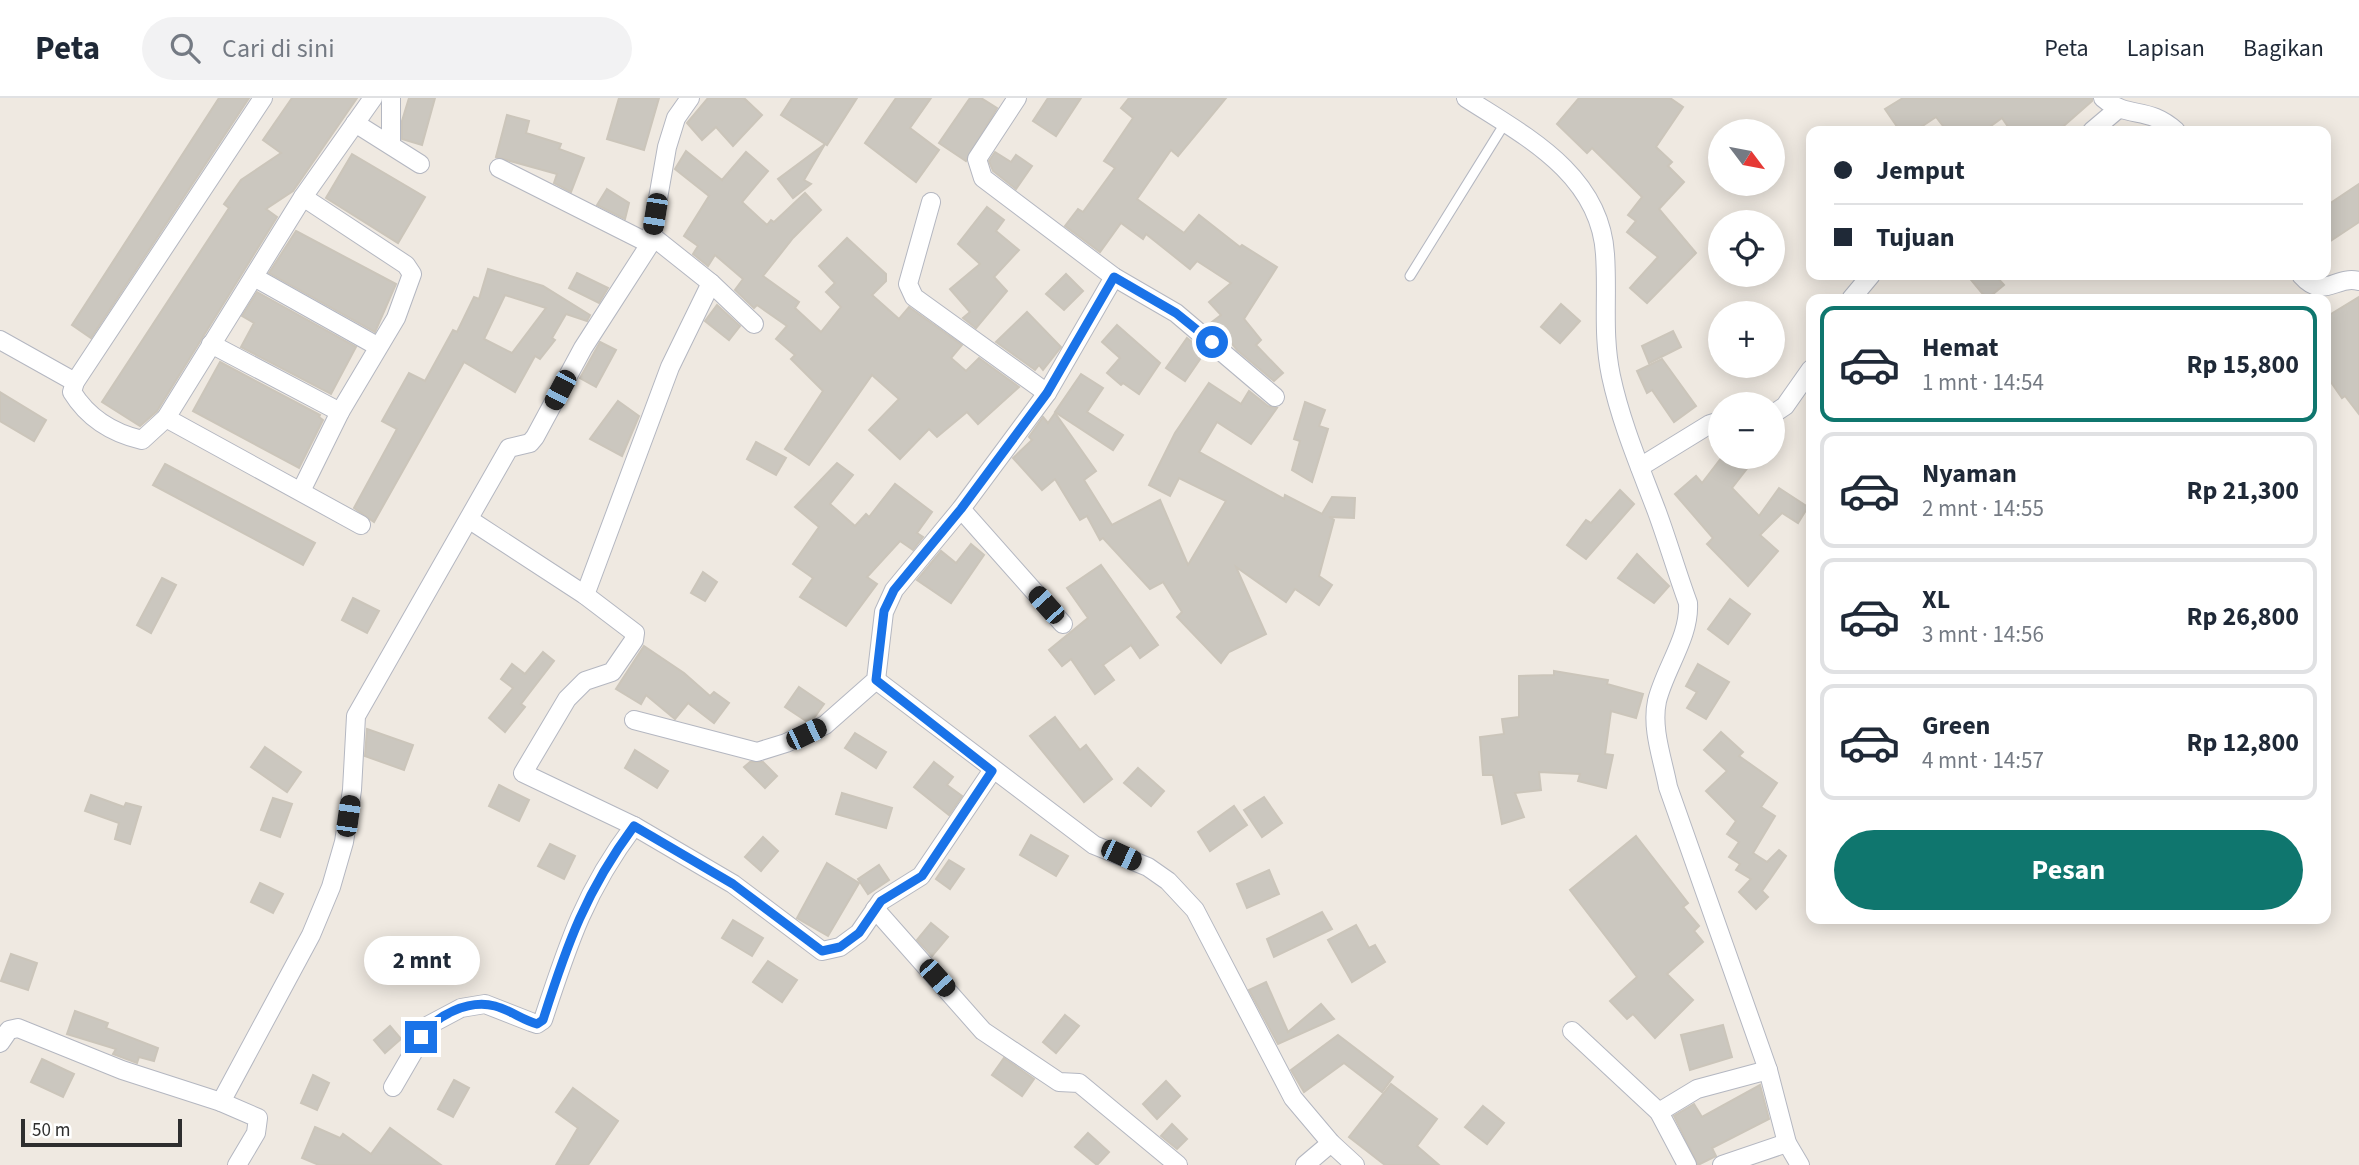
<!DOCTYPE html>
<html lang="id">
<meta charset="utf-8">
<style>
:root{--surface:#fff;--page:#f2f2f3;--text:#1f2937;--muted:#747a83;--line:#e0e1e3;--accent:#0f766e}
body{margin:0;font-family:"Source Sans 3",sans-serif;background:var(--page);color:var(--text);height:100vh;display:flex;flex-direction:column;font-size:26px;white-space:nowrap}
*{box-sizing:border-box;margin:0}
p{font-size:23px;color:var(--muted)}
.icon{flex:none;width:38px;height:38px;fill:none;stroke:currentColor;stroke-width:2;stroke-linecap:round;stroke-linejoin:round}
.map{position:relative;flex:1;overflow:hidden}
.drawer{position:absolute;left:1806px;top:196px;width:525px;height:630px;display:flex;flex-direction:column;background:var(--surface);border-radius:14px;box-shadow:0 4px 18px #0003}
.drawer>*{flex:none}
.guide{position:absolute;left:1806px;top:28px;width:525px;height:154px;border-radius:14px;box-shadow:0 4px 18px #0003;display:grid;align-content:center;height:154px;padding:0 28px;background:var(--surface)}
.needle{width:46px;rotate:122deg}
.fabs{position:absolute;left:1708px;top:21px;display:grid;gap:14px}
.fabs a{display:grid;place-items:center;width:77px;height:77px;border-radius:50%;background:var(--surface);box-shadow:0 4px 18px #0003;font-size:35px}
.scale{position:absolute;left:21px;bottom:18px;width:161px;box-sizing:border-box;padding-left:7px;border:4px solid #2e2e2e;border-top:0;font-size:19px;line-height:24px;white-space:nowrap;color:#2e2e2e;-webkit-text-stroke:5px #fff;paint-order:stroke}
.end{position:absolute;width:32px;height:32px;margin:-16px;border:9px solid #1a73e8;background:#fff;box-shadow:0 0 0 4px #fff}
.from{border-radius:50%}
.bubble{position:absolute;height:49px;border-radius:24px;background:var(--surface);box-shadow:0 4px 18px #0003;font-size:23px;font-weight:700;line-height:49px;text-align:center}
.car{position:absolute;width:21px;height:42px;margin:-21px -10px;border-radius:9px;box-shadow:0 0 5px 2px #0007;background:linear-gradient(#222 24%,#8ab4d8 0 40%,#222 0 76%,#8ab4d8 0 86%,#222 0)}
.guide b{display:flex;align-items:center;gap:24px;height:66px;font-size:26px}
.guide b+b{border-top:2px solid var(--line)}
.guide i{width:18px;height:18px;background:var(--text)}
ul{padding:12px 0 0;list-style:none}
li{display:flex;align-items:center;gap:21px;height:116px;margin:0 14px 10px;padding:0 14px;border:4px solid var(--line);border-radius:14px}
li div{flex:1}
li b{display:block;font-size:26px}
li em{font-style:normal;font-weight:700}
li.selected{border-color:var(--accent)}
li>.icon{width:63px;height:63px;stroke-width:1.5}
.button{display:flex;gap:14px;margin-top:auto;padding:14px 28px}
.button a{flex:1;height:80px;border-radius:42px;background:var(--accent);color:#fff;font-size:28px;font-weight:700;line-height:80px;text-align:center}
header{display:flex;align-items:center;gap:42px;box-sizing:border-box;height:98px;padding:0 35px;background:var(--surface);border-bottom:2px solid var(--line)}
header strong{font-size:33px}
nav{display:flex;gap:38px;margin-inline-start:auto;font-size:24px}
.search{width:490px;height:63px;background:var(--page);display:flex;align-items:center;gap:18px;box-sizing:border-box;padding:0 24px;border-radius:38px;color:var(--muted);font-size:26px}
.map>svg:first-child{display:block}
.building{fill:#cbc7bf;stroke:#cbc5ba;stroke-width:2;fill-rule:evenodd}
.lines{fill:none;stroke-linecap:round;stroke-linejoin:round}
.lane-casing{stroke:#b4b7c1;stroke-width:11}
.street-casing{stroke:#b4b7c1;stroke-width:20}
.lane{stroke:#fff;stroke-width:9}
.street{stroke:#fff;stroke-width:18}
.route{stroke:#1a73e8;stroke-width:9}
</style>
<header>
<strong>Peta</strong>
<div class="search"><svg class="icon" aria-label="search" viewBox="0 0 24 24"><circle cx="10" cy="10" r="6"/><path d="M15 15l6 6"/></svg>Cari di sini</div>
<nav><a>Peta</a><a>Lapisan</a><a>Bagikan</a></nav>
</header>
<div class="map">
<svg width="2359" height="1067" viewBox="0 0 2359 1067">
<rect width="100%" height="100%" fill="#efe9e1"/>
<g class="building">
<path d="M219,0H249L91,240L72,227Z"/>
<path d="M292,0H357L293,93L266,111L277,119L157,313L140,328L102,304L229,110L224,106L241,82L281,55L263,42Z"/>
<path d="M409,0H435L422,47L402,41V23Z"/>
<path d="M619,0H659L644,52L607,41Z"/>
<path d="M708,0H744L762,17L733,48L716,29L702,42L687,25Z"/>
<path d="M792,0H857L827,47L781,17Z"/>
<path d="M896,0H931L910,30L939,52L916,84L865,45Z"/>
<path d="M970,0H981L997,10L966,63L939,45Z"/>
<path d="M1048,0H1081L1056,38L1033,23Z"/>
<path d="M1129,0H1226L1178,58L1171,52L1137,101L1184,135L1199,117L1240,149L1242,147L1277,169L1244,221L1261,242L1256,247L1283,275L1274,283L1237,252L1220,231L1217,235L1208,227L1221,217L1209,204L1231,185L1197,163L1190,171L1146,136L1143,141L1121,125L1100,154L1065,128L1078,111L1083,114L1115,70L1104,63L1133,20L1121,10Z"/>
<path d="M1579,0H1670L1683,9L1656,49L1672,64L1668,68L1684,84L1659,111L1696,155L1647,205L1630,190L1658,159L1627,134L1636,123L1628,117L1642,99L1592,50L1587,55L1557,26Z"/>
<path d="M1903,0H2092V3L2058,33H2011L2002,20L1984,33H1947L1936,19L1915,33H1900L1885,11Z"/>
<path d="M507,17L529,23L526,35L561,46L559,51L584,60L571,94L554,85L557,76L496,59Z"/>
<path d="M825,46L804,82L811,86L793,100L778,81Z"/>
<path d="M686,53L722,82L746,54L768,73L742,104L767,127L771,122L774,124L805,95L821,112L793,140L763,178L799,204L795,210L821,234L841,209L826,194L835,185L819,168L847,140L886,176V183L872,197L899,221L909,209L962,247L951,260L966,273L979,260L1019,289L978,326L967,314L937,339L929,331L900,361L869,332L899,301L872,277L809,367L785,351L823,293L791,261L795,257L776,241L787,228L757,207L754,210L735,192L743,181L715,157L708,168L693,156L698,148L684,138L709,98L675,71Z"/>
<path d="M995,54L1011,64L1016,57L1032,68L1016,91L993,73L989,63Z"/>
<path d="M352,56L425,99L398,145L326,100Z"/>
<path d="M2359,86V124L2326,146V108Z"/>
<path d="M607,91L629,105L625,121L597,107Z"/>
<path d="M987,109L1004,122L996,133L1019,152L994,179L1007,193L976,230L963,220L970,214L950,191L980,166L958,146Z"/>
<path d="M296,133L396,186L375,234L269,175Z"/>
<path d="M488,171L543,188L590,217L587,223L566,216L552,240L555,242L540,261L535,258L515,294L464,264L374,424L354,410L397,331L382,323L409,275L425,283L453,232L457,234L474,199L479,201ZM505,197L546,210L512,255L484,241Z"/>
<path d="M577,175L608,190L599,205L569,190Z"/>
<path d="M1066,176L1083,193L1064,212L1046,196Z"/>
<path d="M1967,177H1995L2004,187L1987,201Z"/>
<path d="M257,194L356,249L331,296L241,249L254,225L242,218Z"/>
<path d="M2359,199V316L2345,298L2342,300L2326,277V219Z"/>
<path d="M1561,206L1580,223L1560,245L1541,229Z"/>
<path d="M717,207L740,228L729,242L705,223Z"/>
<path d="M1027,214L1061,249L1043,272L1039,267L1035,272L996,244Z"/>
<path d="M1117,227L1160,265L1139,296L1123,285L1121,287L1107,275L1120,260L1102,244Z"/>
<path d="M1673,233L1681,249L1649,265L1642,248Z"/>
<path d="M1187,240L1205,254L1185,283L1166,270Z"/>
<path d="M600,244L616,252L596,289L580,280Z"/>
<path d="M1662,261L1696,308L1674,324L1652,292L1647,295L1637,273Z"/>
<path d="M220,264L320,317L319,319L323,322L299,370L193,313Z"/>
<path d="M1081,276L1103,290L1087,314L1123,337L1113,352L1055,314Z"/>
<path d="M1209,285L1241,306L1249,293L1268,308L1277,310L1251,346L1217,324L1199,354L1284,401L1285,397L1322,416L1332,399L1355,400L1354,420L1329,419L1334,422L1319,478L1332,487L1319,507L1295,491L1286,504L1236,469L1266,536L1229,554L1221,565L1177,519L1182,514L1163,484L1150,491L1103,440L1100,442L1087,418L1080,422L1055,381L1042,392L1013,360L1032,342L1029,339L1043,319L1048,325L1055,315L1096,373L1084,382L1112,427L1160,402L1188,467L1226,403L1179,380L1170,398L1149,387L1175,335Z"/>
<path d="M0,294L46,322L34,343L0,323Z"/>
<path d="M618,303L639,318L622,358L590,341Z"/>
<path d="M1305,304L1325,312L1319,328L1328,331L1312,384L1292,372L1300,343L1294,341Z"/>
<path d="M756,344L786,360L776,377L747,361Z"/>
<path d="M1722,359H1756L1732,390L1759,418L1779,390L1808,409L1798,425L1782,415L1760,437L1778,453L1748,488L1707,446L1713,440L1675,396L1696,378L1702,385Z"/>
<path d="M837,365L853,377L830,406L855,428L866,416L869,419L895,386L932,414L917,435L923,439L913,452L900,443L867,479L877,486L846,528L800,499L813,480L793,466L819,429L795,409Z"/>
<path d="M165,366L315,445L303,467L153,387Z"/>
<path d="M1620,392L1634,406L1586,461L1567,447L1586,422L1591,425Z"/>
<path d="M971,446L984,457L951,505L917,482L941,453L956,465Z"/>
<path d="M1637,456L1669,488L1654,505L1618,480Z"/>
<path d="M1101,467L1158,547L1140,560L1131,547L1103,567L1114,582L1095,596L1071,561L1062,568L1049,552L1088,520L1067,490Z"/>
<path d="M703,474L717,484L705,503L691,495Z"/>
<path d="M162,480L176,487L151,535L137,527Z"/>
<path d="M353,500L379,513L367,535L342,522Z"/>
<path d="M1730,501L1750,516L1728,546L1708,531Z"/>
<path d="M644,548L684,575L710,598L714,594L729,605L714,625L688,605L675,621L646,597L641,606L616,591Z"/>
<path d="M543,554L554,563L521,606L525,609L505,634L489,620L513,590L501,581L512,566L525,576Z"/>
<path d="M1698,566L1729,584L1706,621L1687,610L1697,594L1686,588Z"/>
<path d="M1554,573L1608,582L1607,586L1643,596L1636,620L1611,613L1605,656L1613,657L1606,690L1578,683L1580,676L1539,674L1541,692L1515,695L1524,719L1502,726L1493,677H1483L1480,639L1504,636L1502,621L1519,619V578L1554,577Z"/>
<path d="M799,589L824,606L814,620L806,623L785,609Z"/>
<path d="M1055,619L1080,652L1086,647L1112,681L1084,704L1030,638Z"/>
<path d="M367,631L413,647L404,672L365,658Z"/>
<path d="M1721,634L1743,654L1739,658L1777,685L1761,709L1775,718L1753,755L1767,764L1779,752L1786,758L1762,793L1768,799L1756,811L1739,794L1751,781L1736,772L1740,766L1729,759L1739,744L1727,736L1736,723L1706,693L1727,673L1704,652Z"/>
<path d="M855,635L886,654L876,670L845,650Z"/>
<path d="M265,649L301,674L287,694L251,669Z"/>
<path d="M635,652L668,673L657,690L625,670Z"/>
<path d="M750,664H763L777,678L765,690L744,669Z"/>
<path d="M934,664L953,679L947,687L962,698L949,717L914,689Z"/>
<path d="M1138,670L1164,693L1151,708L1124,685Z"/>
<path d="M499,687L529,702L519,723L489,708Z"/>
<path d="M842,695L892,710L886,730L836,716Z"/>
<path d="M91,697L124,709L126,705L141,709L130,746L115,741L119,725L85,713Z"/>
<path d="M1264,699L1282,725L1262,739L1244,712Z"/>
<path d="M273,700L292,706L280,739L261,732Z"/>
<path d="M1234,708L1247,727L1210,753L1198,734Z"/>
<path d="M1031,737L1068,758L1056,778L1020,757Z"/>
<path d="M1636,738L1688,805L1683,809L1699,828L1694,833L1703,844L1667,876L1693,902L1655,940L1633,916L1627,921L1610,903L1637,879L1570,792Z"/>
<path d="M763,739L778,753L761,773L745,759Z"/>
<path d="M550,746L575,758L564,781L538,768Z"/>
<path d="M949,762L964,771L950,791L936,781Z"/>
<path d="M827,765L859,785L828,838L797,820Z"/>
<path d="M879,767L889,782L868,796L858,781Z"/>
<path d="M1269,772L1279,796L1247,810L1237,786Z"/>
<path d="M260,785L283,796L273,815L251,804Z"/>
<path d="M1322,814L1332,831L1274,859L1267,841Z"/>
<path d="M733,822L763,840L752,858L722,840Z"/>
<path d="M931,825L948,839L932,858L917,842Z"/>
<path d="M1356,827L1369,850L1375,847L1385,864L1352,884L1328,842Z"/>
<path d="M11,856L37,865L28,892L1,883Z"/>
<path d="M768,863L797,882L782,904L753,884Z"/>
<path d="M1266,884L1288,934L1321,906L1334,921L1278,946L1249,892Z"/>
<path d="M75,913L108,925L106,930L158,950L154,963L139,959L137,965L113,956L116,951L67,936Z"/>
<path d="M1065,917L1079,928L1056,955L1043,944Z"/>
<path d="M1723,927L1732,959L1690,972L1681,937Z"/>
<path d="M390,928L401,941L385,955L374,942Z"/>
<path d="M1338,937L1393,979L1382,994L1344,965L1304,994L1291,972Z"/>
<path d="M1004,960L1034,981L1022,998L992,977Z"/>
<path d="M42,961L74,976L63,999L31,984Z"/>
<path d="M313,977L329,985L317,1012L301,1005Z"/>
<path d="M454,982L469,990L453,1019L438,1011Z"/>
<path d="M1166,983L1180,998L1157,1021L1143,1006Z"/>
<path d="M1391,986L1437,1021L1417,1048L1439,1067H1385L1349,1039Z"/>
<path d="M1760,987L1769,1021L1712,1050L1716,1058L1698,1067L1674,1018L1694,1006L1702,1019Z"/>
<path d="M573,990L618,1023L588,1067H556L578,1030L556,1014Z"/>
<path d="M1483,1008L1504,1025L1487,1046L1465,1029Z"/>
<path d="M1172,1026L1187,1041L1177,1051L1161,1038Z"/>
<path d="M315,1029L340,1040L343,1036L371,1056L390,1030L441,1067H319L302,1060Z"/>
<path d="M1088,1035L1109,1054L1097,1067L1075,1049Z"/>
</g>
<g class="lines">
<defs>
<path id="lane" d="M1410,178L1505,25"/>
<g id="street">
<path d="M263,0L75,284L72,294C88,320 112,335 142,342L166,320L303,99L373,0"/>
<path d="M391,0V45"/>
<path d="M1017,0L977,61L983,80L1114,179L1176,215L1275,299"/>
<path d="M1466,0C1525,38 1600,76 1605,156C1608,198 1602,235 1611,278C1621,325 1640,369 1657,414C1668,444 1677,475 1688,505C1690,539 1665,570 1657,603C1651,631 1663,662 1668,689L1768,972L1787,1045L1800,1067"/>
<path d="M2103,0C2129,22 2147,7 2176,33"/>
<path d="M355,25L420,66"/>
<path d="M2092,33L2118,11"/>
<path d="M499,70L650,146"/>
<path d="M931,104L908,186L914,199L1047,295"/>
<path d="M652,138L711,185L754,226"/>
<path d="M2301,177C2324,203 2335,177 2359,183"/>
<path d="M254,179L377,248"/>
<path d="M1851,201L1871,177"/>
<path d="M0,242L75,284"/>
<path d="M211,246L340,314"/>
<path d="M1773,316L1785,308L1811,271"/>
<path d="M166,320L361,427"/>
<path d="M1640,369L1710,326L1720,323"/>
<path d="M301,393L340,314L396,220L412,176L406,167L303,99"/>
<path d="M961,411L1063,526"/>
<path d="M470,422L585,497L635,535L634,542L612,574L585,583L567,601L523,675L634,728L733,786L822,853L840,849L859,835L881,803L921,778L992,673"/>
<path d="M585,497L670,269L711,185"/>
<path d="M876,582L1094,747L1148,769L1168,783L1195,812L1293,1000L1331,1045L1355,1067"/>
<path d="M634,622L757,654L786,645L825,627L876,582L884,514L894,492L961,411L1047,295L1114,179"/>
<path d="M875,811L983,933L1059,984L1079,985L1178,1067"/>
<path d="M1572,933L1659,1014L1687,1067"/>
<path d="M0,945L9,932L18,930L122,972L221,1004L311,837L331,789L344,744L352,692L356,618L509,350L530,345L535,339L583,250L650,146L667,49L676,20L690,0"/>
<path d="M393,989L429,927L461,910L485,906L531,924L537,926L543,922C568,846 585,793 634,728"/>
<path d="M221,1004L258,1020L256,1035L237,1067"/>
<path d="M1659,1014L1697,991L1768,972"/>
<path d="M1305,1067L1331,1045"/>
<path d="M1722,1067L1787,1045"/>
</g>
</defs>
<use href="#lane" class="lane-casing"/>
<use href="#street" class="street-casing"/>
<use href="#lane" class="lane"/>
<use href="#street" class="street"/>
</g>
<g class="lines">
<path class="route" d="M421,939C436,917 469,901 495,908C510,912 523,922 537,926L543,922C567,846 586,793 634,728L733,786L822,853L840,849L859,835L881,803L922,778L992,673L876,582L884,513L894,492L961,411L1047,295L1114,179L1176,215L1212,244"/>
</g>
</svg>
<div class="fabs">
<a><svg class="needle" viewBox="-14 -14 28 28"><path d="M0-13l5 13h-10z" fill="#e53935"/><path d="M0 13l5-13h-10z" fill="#747a83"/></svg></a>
<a><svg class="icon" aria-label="locate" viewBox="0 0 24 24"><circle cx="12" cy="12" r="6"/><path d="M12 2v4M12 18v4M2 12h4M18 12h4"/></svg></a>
<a>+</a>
<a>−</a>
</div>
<div class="scale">50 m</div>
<i class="end from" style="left:1212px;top:244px"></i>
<i class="end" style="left:421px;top:939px"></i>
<div class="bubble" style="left:364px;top:838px;width:116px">2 mnt</div>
<i class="car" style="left:655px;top:116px;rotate:189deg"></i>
<i class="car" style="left:560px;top:292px;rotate:208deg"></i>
<i class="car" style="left:1046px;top:507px;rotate:318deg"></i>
<i class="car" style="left:806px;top:636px;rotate:64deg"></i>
<i class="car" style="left:348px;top:718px;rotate:8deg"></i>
<i class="car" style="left:1121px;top:757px;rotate:115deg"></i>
<i class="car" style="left:937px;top:880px;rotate:138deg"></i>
<div class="guide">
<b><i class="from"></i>Jemput</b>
<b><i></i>Tujuan</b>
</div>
<section class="drawer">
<ul>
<li class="selected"><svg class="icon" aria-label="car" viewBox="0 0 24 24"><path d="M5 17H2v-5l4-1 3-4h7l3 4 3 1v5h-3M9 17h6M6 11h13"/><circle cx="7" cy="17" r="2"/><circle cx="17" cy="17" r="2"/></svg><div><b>Hemat</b><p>1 mnt · 14:54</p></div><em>Rp 15,800</em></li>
<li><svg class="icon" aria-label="car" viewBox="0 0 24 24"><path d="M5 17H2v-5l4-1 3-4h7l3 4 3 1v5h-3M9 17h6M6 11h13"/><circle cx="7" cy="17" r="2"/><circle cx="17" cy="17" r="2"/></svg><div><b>Nyaman</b><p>2 mnt · 14:55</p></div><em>Rp 21,300</em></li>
<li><svg class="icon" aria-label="car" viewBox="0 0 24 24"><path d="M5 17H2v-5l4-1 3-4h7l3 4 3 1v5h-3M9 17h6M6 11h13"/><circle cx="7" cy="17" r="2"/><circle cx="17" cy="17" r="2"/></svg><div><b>XL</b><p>3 mnt · 14:56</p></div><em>Rp 26,800</em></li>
<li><svg class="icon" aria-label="car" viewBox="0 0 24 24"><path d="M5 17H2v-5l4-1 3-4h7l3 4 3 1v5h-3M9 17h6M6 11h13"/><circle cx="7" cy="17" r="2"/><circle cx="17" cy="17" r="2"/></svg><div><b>Green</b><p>4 mnt · 14:57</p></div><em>Rp 12,800</em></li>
</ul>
<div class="button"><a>Pesan</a></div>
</section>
</div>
